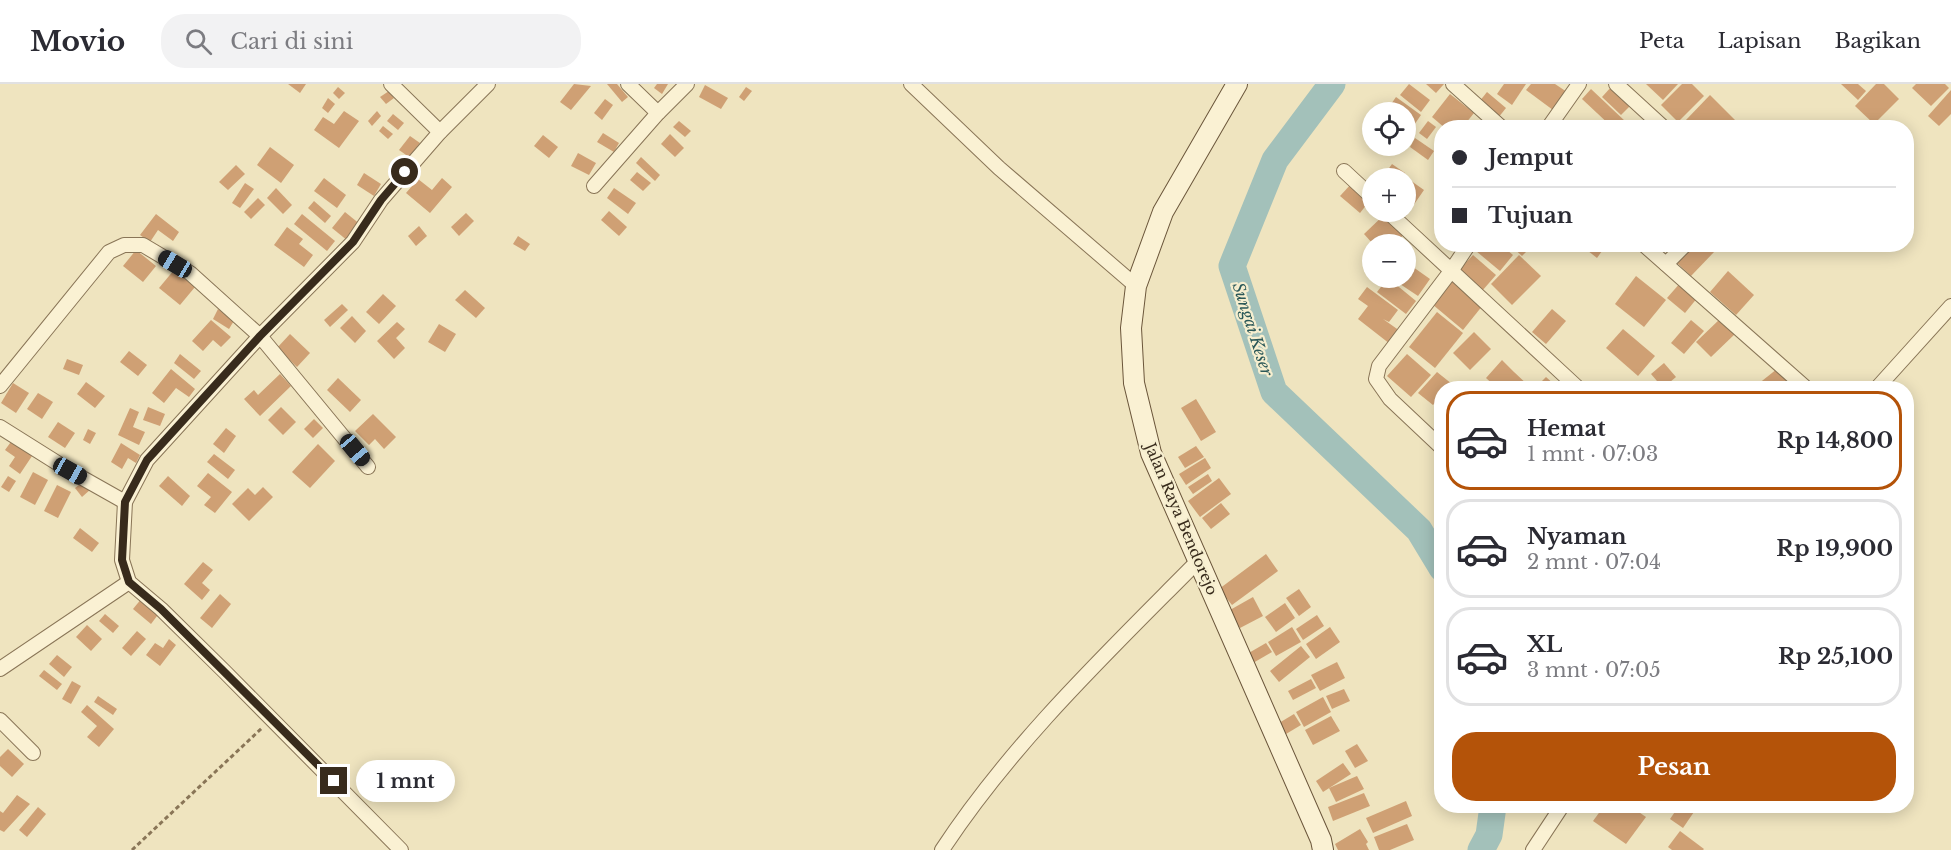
<!DOCTYPE html>
<html lang="id">
<meta charset="utf-8">
<style>
:root{--surface:#fff;--page:#f2f2f3;--text:#2b2b33;--muted:#7c7c81;--line:#e1e1e2;--accent:#b45309}
body{margin:0;font-family:"Libre Baskerville",serif;background:var(--page);color:var(--text);height:100vh;display:flex;flex-direction:column;font-size:22px;white-space:nowrap}
*{box-sizing:border-box;margin:0}
p{font-size:20px;color:var(--muted)}
.icon{flex:none;width:33px;height:33px;fill:none;stroke:currentColor;stroke-width:2;stroke-linecap:round;stroke-linejoin:round}
.map{position:relative;flex:1;overflow:hidden}
.details{position:absolute;left:1434px;top:297px;width:480px;height:432px;display:flex;flex-direction:column;background:var(--surface);border-radius:24px;box-shadow:0 3px 15px #0003}
.details>*{flex:none}
.guide{position:absolute;left:1434px;top:36px;width:480px;height:132px;border-radius:24px;box-shadow:0 3px 15px #0003;display:grid;align-content:center;height:132px;padding:0 18px;background:var(--surface)}
.controls{position:absolute;left:1362px;top:18px;display:grid;gap:12px}
.controls a{display:grid;place-items:center;width:54px;height:54px;border-radius:50%;background:var(--surface);box-shadow:0 3px 15px #0003;font-size:30px}
.end{position:absolute;width:27px;height:27px;margin:-14px;border:8px solid #382b1c;background:#fff;box-shadow:0 0 0 3px #fff}
.from{border-radius:50%}
.bubble{position:absolute;height:42px;border-radius:21px;background:var(--surface);box-shadow:0 3px 15px #0003;font-size:20px;font-weight:700;line-height:42px;text-align:center}
.car{position:absolute;width:18px;height:36px;margin:-18px -9px;border-radius:8px;box-shadow:0 0 4px 2px #0007;background:linear-gradient(#222 24%,#8ab4d8 0 40%,#222 0 76%,#8ab4d8 0 86%,#222 0)}
.guide b{display:flex;align-items:center;gap:21px;height:57px;font-size:22px}
.guide b+b{border-top:2px solid var(--line)}
.guide i{width:15px;height:15px;background:var(--text)}
ul{padding:10px 0 0;list-style:none}
li{display:flex;align-items:center;gap:18px;height:99px;margin:0 12px 9px;padding:0 6px;border:3px solid var(--line);border-radius:24px}
li div{flex:1}
li b{display:block;font-size:22px}
li em{font-style:normal;font-weight:700}
li.selected{border-color:var(--accent)}
li>.icon{width:54px;height:54px;stroke-width:1.5}
.action{display:flex;gap:12px;margin-top:auto;padding:12px 18px}
.action a{flex:1;height:69px;border-radius:24px;background:var(--accent);color:#fff;font-size:24px;font-weight:700;line-height:69px;text-align:center}
header{display:flex;align-items:center;gap:36px;box-sizing:border-box;height:84px;padding:0 30px;background:var(--surface);border-bottom:2px solid var(--line)}
header strong{font-size:28px}
nav{display:flex;gap:33px;margin-inline-start:auto;font-size:21px}
.search{width:420px;height:54px;background:var(--page);display:flex;align-items:center;gap:15px;box-sizing:border-box;padding:0 21px;border-radius:24px;color:var(--muted);font-size:22px}
.map>svg:first-child{display:block}
.lines{fill:none;stroke-linecap:round;stroke-linejoin:round}
.river{stroke:#a3c1ba;stroke-width:27}
.building{fill:#cfa074}
.minor-casing{stroke:#897557;stroke-width:16}
.secondary-casing{stroke:#6a553a;stroke-width:22}
.path{stroke:#897557;stroke-width:3;stroke-dasharray:4.5 3;stroke-linecap:butt}
.minor{stroke:#faf1d3;stroke-width:14}
.secondary{stroke:#faf1d3;stroke-width:20}
.route{stroke:#382b1c;stroke-width:8}
.labels{text-anchor:middle;stroke-width:4.5;stroke-linejoin:round;paint-order:stroke}
.street-label{font-size:15px;fill:#382b1c;stroke:#f6eecf}
.water-label{font-size:16px;font-style:italic;fill:#2b5858;stroke:#f6eecf}
</style>
<header>
<strong>Movio</strong>
<div class="search"><svg class="icon" aria-label="search" viewBox="0 0 24 24"><circle cx="10" cy="10" r="6"/><path d="M15 15l6 6"/></svg>Cari di sini</div>
<nav><a>Peta</a><a>Lapisan</a><a>Bagikan</a></nav>
</header>
<div class="map">
<svg width="1951" height="766" viewBox="0 0 1951 766">
<rect width="100%" height="100%" fill="#efe4bf"/>
<g class="lines">
<g class="river">
<path d="M1332,0L1275,76L1232,182L1274,308L1419,446L1442,484"/>
<path d="M1481,766L1489,751L1493,722"/>
</g>
</g>
<g class="building">
<path d="M288,0H306L300,9Z"/>
<path d="M574,0L591,2L571,26L560,18Z"/>
<path d="M607,0H617L628,13L622,18Z"/>
<path d="M657,0H668L662,10L654,4Z"/>
<path d="M1409,0L1430,16L1421,28L1400,11Z"/>
<path d="M1426,0H1444L1436,9Z"/>
<path d="M1504,0H1526L1512,21L1497,10Z"/>
<path d="M1531,0H1555L1567,8L1553,26L1526,6Z"/>
<path d="M1646,0H1678L1663,16Z"/>
<path d="M1682,0H1692L1704,12L1678,38L1661,21Z"/>
<path d="M1841,0H1858L1866,7L1858,16Z"/>
<path d="M1876,0H1884L1899,15L1874,40L1855,22Z"/>
<path d="M1916,0H1945L1949,4L1931,22L1912,4Z"/>
<path d="M705,1L728,14L721,25L699,13Z"/>
<path d="M1612,2L1632,20L1621,31L1602,13Z"/>
<path d="M338,3L345,9L339,15L333,9Z"/>
<path d="M746,3L752,7L744,17L739,13Z"/>
<path d="M1591,5L1626,38L1621,44H1613L1582,15Z"/>
<path d="M1951,6V30L1939,42L1928,32Z"/>
<path d="M389,7L394,14L386,20L380,13Z"/>
<path d="M1487,8L1506,24L1498,34L1479,18Z"/>
<path d="M1450,10L1474,29L1462,44H1445L1432,33Z"/>
<path d="M1710,11L1738,39L1734,44H1692L1685,37Z"/>
<path d="M1396,13L1421,31L1412,44L1406,39V28H1391L1387,26Z"/>
<path d="M328,14L335,20L328,29L322,24Z"/>
<path d="M605,15L613,21L602,36L594,29Z"/>
<path d="M344,27L359,37L339,64L314,46L323,33L334,40Z"/>
<path d="M377,27L381,32L372,42L368,37Z"/>
<path d="M393,30L404,39L398,46L387,37Z"/>
<path d="M679,37L691,47L685,53L673,43Z"/>
<path d="M1428,37L1436,43L1427,55L1419,49Z"/>
<path d="M383,42L393,50L388,55L379,47Z"/>
<path d="M603,49L619,59L614,68L597,58Z"/>
<path d="M670,50L684,64L675,73L661,60Z"/>
<path d="M543,51L558,63L549,74L534,62Z"/>
<path d="M410,52L420,59L409,73L399,66Z"/>
<path d="M1415,54L1434,67L1428,76L1410,63Z"/>
<path d="M270,63L294,81L281,99L257,81Z"/>
<path d="M578,69L596,79L589,91L571,82Z"/>
<path d="M641,73L660,91L655,97L636,79Z"/>
<path d="M1392,80L1405,89L1401,94H1382Z"/>
<path d="M236,81L245,90L228,106L219,98Z"/>
<path d="M637,88L651,99L643,107L630,96Z"/>
<path d="M364,89L381,100L374,112L357,101Z"/>
<path d="M324,94L346,111L337,124L314,107Z"/>
<path d="M442,94L452,103L430,129L406,109L418,95L432,106Z"/>
<path d="M1407,94L1424,106L1406,132L1399,128H1406Z"/>
<path d="M245,99L254,105L240,124L232,119Z"/>
<path d="M1352,99L1371,115L1360,129L1340,112Z"/>
<path d="M276,104L292,121L283,130L267,114Z"/>
<path d="M614,104L636,119L628,130L607,114Z"/>
<path d="M258,114L265,121L251,135L244,128Z"/>
<path d="M314,117L331,132L325,139L308,124Z"/>
<path d="M609,127L627,143L619,152L601,136Z"/>
<path d="M345,128L361,141L348,157L332,144Z"/>
<path d="M466,129L474,137L459,152L451,143Z"/>
<path d="M1386,129L1405,150L1393,160H1373L1364,150Z"/>
<path d="M156,130L179,148L173,157L158,146L150,158L140,151Z"/>
<path d="M302,130L335,157L327,167L294,140Z"/>
<path d="M419,142L427,152L416,162L408,152Z"/>
<path d="M287,143L303,155L299,160L313,171L304,183L274,161Z"/>
<path d="M518,152L530,160L525,167L513,160Z"/>
<path d="M1481,160H1500L1513,171L1500,187L1476,167Z"/>
<path d="M1509,160H1528L1531,163L1522,172Z"/>
<path d="M1585,160H1607L1597,174L1583,163Z"/>
<path d="M1690,160H1708L1715,167L1691,192L1675,177Z"/>
<path d="M136,166L156,182L143,198L123,182Z"/>
<path d="M1473,171L1496,191L1482,207L1459,186Z"/>
<path d="M1519,171L1541,192L1512,221L1491,200Z"/>
<path d="M1406,178L1430,195L1418,212L1391,194H1406Z"/>
<path d="M174,186L195,203L180,221L159,204Z"/>
<path d="M1728,187L1754,211L1736,231L1710,208Z"/>
<path d="M1636,192L1666,216L1644,243L1615,220Z"/>
<path d="M1388,194L1416,217L1406,230L1377,208Z"/>
<path d="M1453,196L1483,221L1463,246L1432,220Z"/>
<path d="M1681,198L1698,213L1685,229L1667,214Z"/>
<path d="M1367,203L1398,226L1389,238L1383,235L1400,247L1390,260L1358,235L1368,222L1358,215Z"/>
<path d="M465,206L485,224L476,234L455,216Z"/>
<path d="M383,210L396,222L379,240L366,228Z"/>
<path d="M342,220L348,226L330,243L324,236Z"/>
<path d="M218,225L235,235L229,245L213,235Z"/>
<path d="M1552,225L1566,237L1546,260L1532,248Z"/>
<path d="M1437,228L1463,249L1435,284L1409,263Z"/>
<path d="M352,232L366,247L355,259L340,244Z"/>
<path d="M1721,234L1736,249L1711,273L1696,258Z"/>
<path d="M211,236L231,253L221,263L213,256L203,267L192,257Z"/>
<path d="M1691,236L1704,247L1684,270L1671,259Z"/>
<path d="M397,238L405,245L396,254L405,264L394,275L377,257Z"/>
<path d="M439,240L456,250L445,268L428,258Z"/>
<path d="M1623,245L1655,272L1638,292L1606,264Z"/>
<path d="M1474,248L1491,265L1470,286L1453,269Z"/>
<path d="M290,250L310,269L297,283L277,264Z"/>
<path d="M129,267L147,281L138,292L120,278Z"/>
<path d="M180,270L201,287L194,295L174,279Z"/>
<path d="M1407,270L1431,291L1411,313L1387,292Z"/>
<path d="M67,275L83,281L79,291L63,285Z"/>
<path d="M1502,276L1514,288L1531,304H1497L1486,294Z"/>
<path d="M1664,279L1676,293L1663,304L1651,290Z"/>
<path d="M171,285L195,305L189,313L176,304L164,319L152,309Z"/>
<path d="M1777,285L1789,300L1784,304H1753Z"/>
<path d="M1437,288L1452,300L1447,304H1442V311L1433,321L1418,309Z"/>
<path d="M280,290L291,302L260,332L244,315L254,306L258,311Z"/>
<path d="M1546,293L1555,301L1552,304H1535Z"/>
<path d="M338,294L361,316L350,328L327,306Z"/>
<path d="M86,298L105,312L95,324L77,310Z"/>
<path d="M13,299L29,309L16,329L1,319Z"/>
<path d="M38,309L53,318L42,335L27,325Z"/>
<path d="M1196,315L1216,348L1201,357L1181,324Z"/>
<path d="M148,323L165,330L160,342L143,336Z"/>
<path d="M281,323L296,338L283,351L268,336Z"/>
<path d="M130,324L139,328L133,343L145,348L139,361L118,351Z"/>
<path d="M373,330L396,353L384,365L375,355L369,361L355,347Z"/>
<path d="M314,335L323,344L313,354L304,345Z"/>
<path d="M58,338L75,349L65,364L48,353Z"/>
<path d="M226,344L236,352L224,369L213,360Z"/>
<path d="M88,345L96,349L90,360L83,356Z"/>
<path d="M13,355L34,369L20,390L9,382L15,373L5,366Z"/>
<path d="M121,359L140,371L136,379L128,374L122,385L111,378Z"/>
<path d="M318,360L335,377L310,404L292,388Z"/>
<path d="M1196,362L1204,373L1185,384L1178,373Z"/>
<path d="M214,370L235,386L228,395L207,378Z"/>
<path d="M1205,374L1211,384L1186,401L1179,390Z"/>
<path d="M33,388L48,396L35,421L20,413Z"/>
<path d="M208,389L232,408L215,429L204,421L211,413L197,402Z"/>
<path d="M1208,390L1212,397L1193,410L1188,403Z"/>
<path d="M8,392L16,397L9,408L1,403Z"/>
<path d="M168,392L190,412L182,422L159,402Z"/>
<path d="M1219,394L1231,410L1200,433L1188,417Z"/>
<path d="M84,397L91,405L82,413L75,404Z"/>
<path d="M57,401L71,408L58,434L44,427Z"/>
<path d="M263,403L273,413L249,437L232,420L248,404L255,411Z"/>
<path d="M1221,419L1230,430L1211,445L1202,434Z"/>
<path d="M80,444L99,459L92,468L73,454Z"/>
<path d="M1266,470L1278,487L1232,521L1219,505Z"/>
<path d="M203,478L213,486L202,499L210,506L202,516L184,500Z"/>
<path d="M1299,505L1311,523L1299,532L1286,514Z"/>
<path d="M220,510L231,520L212,544L200,534Z"/>
<path d="M1253,513L1263,532L1240,544L1230,526Z"/>
<path d="M142,514L160,528L151,540L133,525Z"/>
<path d="M1285,519L1295,534L1276,548L1265,533Z"/>
<path d="M105,530L119,542L113,549L99,537Z"/>
<path d="M1317,531L1324,542L1303,556L1296,545Z"/>
<path d="M87,541L102,555L91,567L76,553Z"/>
<path d="M1292,543L1301,558L1276,572L1268,558Z"/>
<path d="M1330,543L1340,558L1316,575L1306,560Z"/>
<path d="M137,547L146,555L131,572L122,564Z"/>
<path d="M169,555L176,561L160,582L146,571L155,559L163,564Z"/>
<path d="M1266,559L1272,568L1253,579L1247,570Z"/>
<path d="M1301,562L1310,573L1279,598L1270,587Z"/>
<path d="M57,571L72,583L64,593L49,580Z"/>
<path d="M1337,578L1345,594L1320,607L1311,591Z"/>
<path d="M44,586L62,600L57,606L39,592Z"/>
<path d="M1311,595L1316,604L1293,616L1288,607Z"/>
<path d="M72,597L81,602L71,620L62,615Z"/>
<path d="M1344,605L1350,617L1332,625L1326,612Z"/>
<path d="M98,612L117,625L113,631L94,618Z"/>
<path d="M1323,613L1331,628L1304,643L1296,628Z"/>
<path d="M87,621L114,645L99,663L87,653L97,642L81,628Z"/>
<path d="M1294,630L1301,641L1286,650L1279,639Z"/>
<path d="M1331,632L1340,647L1313,661L1305,646Z"/>
<path d="M1357,660L1368,677L1355,684L1345,667Z"/>
<path d="M8,665L24,680L12,693L0,682V673Z"/>
<path d="M1343,679L1351,690L1323,708L1316,697Z"/>
<path d="M1357,692L1364,705L1336,718L1329,704Z"/>
<path d="M1364,709L1370,722L1333,737L1328,723Z"/>
<path d="M17,711L30,720L4,748L0,746V727L3,729Z"/>
<path d="M1406,717L1412,732L1373,749L1366,734Z"/>
<path d="M1604,722H1630L1646,733L1626,760L1593,737Z"/>
<path d="M1679,722H1698L1683,744L1670,735Z"/>
<path d="M38,723L46,730L27,753L19,746Z"/>
<path d="M1407,740L1414,756L1390,766H1379L1374,753Z"/>
<path d="M1360,745L1368,758L1366,760L1369,766H1338L1335,760Z"/>
<path d="M1680,747L1704,765L1703,766H1672L1668,763Z"/>
</g>
<g class="lines">
<defs>
<g id="minor">
<path d="M391,0L440,48"/>
<path d="M628,0L658,29"/>
<path d="M911,0L999,84L1136,202"/>
<path d="M1453,0L1502,44"/>
<path d="M1616,0L1664,44"/>
<path d="M1548,44L1579,0"/>
<path d="M1344,87L1372,113"/>
<path d="M594,102L658,29L687,0"/>
<path d="M1388,128L1578,304"/>
<path d="M1643,160L1806,304"/>
<path d="M1666,180L1686,160"/>
<path d="M0,302L109,168L124,161H143L190,189L260,252L368,383"/>
<path d="M1877,304L1951,222"/>
<path d="M0,343L70,387L125,418"/>
<path d="M1442,364L1390,315L1376,295L1379,282L1451,187L1469,160"/>
<path d="M0,585L129,498"/>
<path d="M0,636L33,669"/>
<path d="M401,766L225,588L161,525L129,498L122,476L125,418L147,376L260,252L353,158L381,116L440,48L488,0"/>
<path d="M942,766C1013,658 1108,568 1198,477"/>
<path d="M1533,766L1562,722"/>
</g>
<path id="secondary" d="M1237,0L1163,128L1136,202L1131,244L1134,299L1151,369L1321,756L1323,766"/>
</defs>
<use href="#minor" class="minor-casing"/>
<use href="#secondary" class="secondary-casing"/>
<path class="path" d="M132,766L262,644"/>
<use href="#minor" class="minor"/>
<use href="#secondary" class="secondary"/>
</g>
<g class="lines">
<path class="route" d="M334,697L161,525L129,498L122,476L125,418L147,376L260,252L353,158L381,116L405,88"/>
</g>
<g class="labels">
<g class="street-label">
<text transform="translate(1181 435) rotate(67)" y="5">Jalan Raya Bendorejo</text>
</g>
<g class="water-label">
<text transform="translate(1253 245) rotate(72)" y="6">Sungai Keser</text>
</g>
</g>
</svg>
<div class="controls">
<a><svg class="icon" aria-label="locate" viewBox="0 0 24 24"><circle cx="12" cy="12" r="6"/><path d="M12 2v4M12 18v4M2 12h4M18 12h4"/></svg></a>
<a>+</a>
<a>−</a>
</div>
<i class="end from" style="left:405px;top:88px"></i>
<i class="end" style="left:334px;top:697px"></i>
<div class="bubble" style="left:356px;top:676px;width:99px">1 mnt</div>
<i class="car" style="left:175px;top:180px;rotate:301deg"></i>
<i class="car" style="left:355px;top:366px;rotate:140deg"></i>
<i class="car" style="left:70px;top:387px;rotate:119deg"></i>
<div class="guide">
<b><i class="from"></i>Jemput</b>
<b><i></i>Tujuan</b>
</div>
<section class="details">
<ul>
<li class="selected"><svg class="icon" aria-label="car" viewBox="0 0 24 24"><path d="M5 17H2v-5l4-1 3-4h7l3 4 3 1v5h-3M9 17h6M6 11h13"/><circle cx="7" cy="17" r="2"/><circle cx="17" cy="17" r="2"/></svg><div><b>Hemat</b><p>1 mnt · 07:03</p></div><em>Rp 14,800</em></li>
<li><svg class="icon" aria-label="car" viewBox="0 0 24 24"><path d="M5 17H2v-5l4-1 3-4h7l3 4 3 1v5h-3M9 17h6M6 11h13"/><circle cx="7" cy="17" r="2"/><circle cx="17" cy="17" r="2"/></svg><div><b>Nyaman</b><p>2 mnt · 07:04</p></div><em>Rp 19,900</em></li>
<li><svg class="icon" aria-label="car" viewBox="0 0 24 24"><path d="M5 17H2v-5l4-1 3-4h7l3 4 3 1v5h-3M9 17h6M6 11h13"/><circle cx="7" cy="17" r="2"/><circle cx="17" cy="17" r="2"/></svg><div><b>XL</b><p>3 mnt · 07:05</p></div><em>Rp 25,100</em></li>
</ul>
<div class="action"><a>Pesan</a></div>
</section>
</div>
